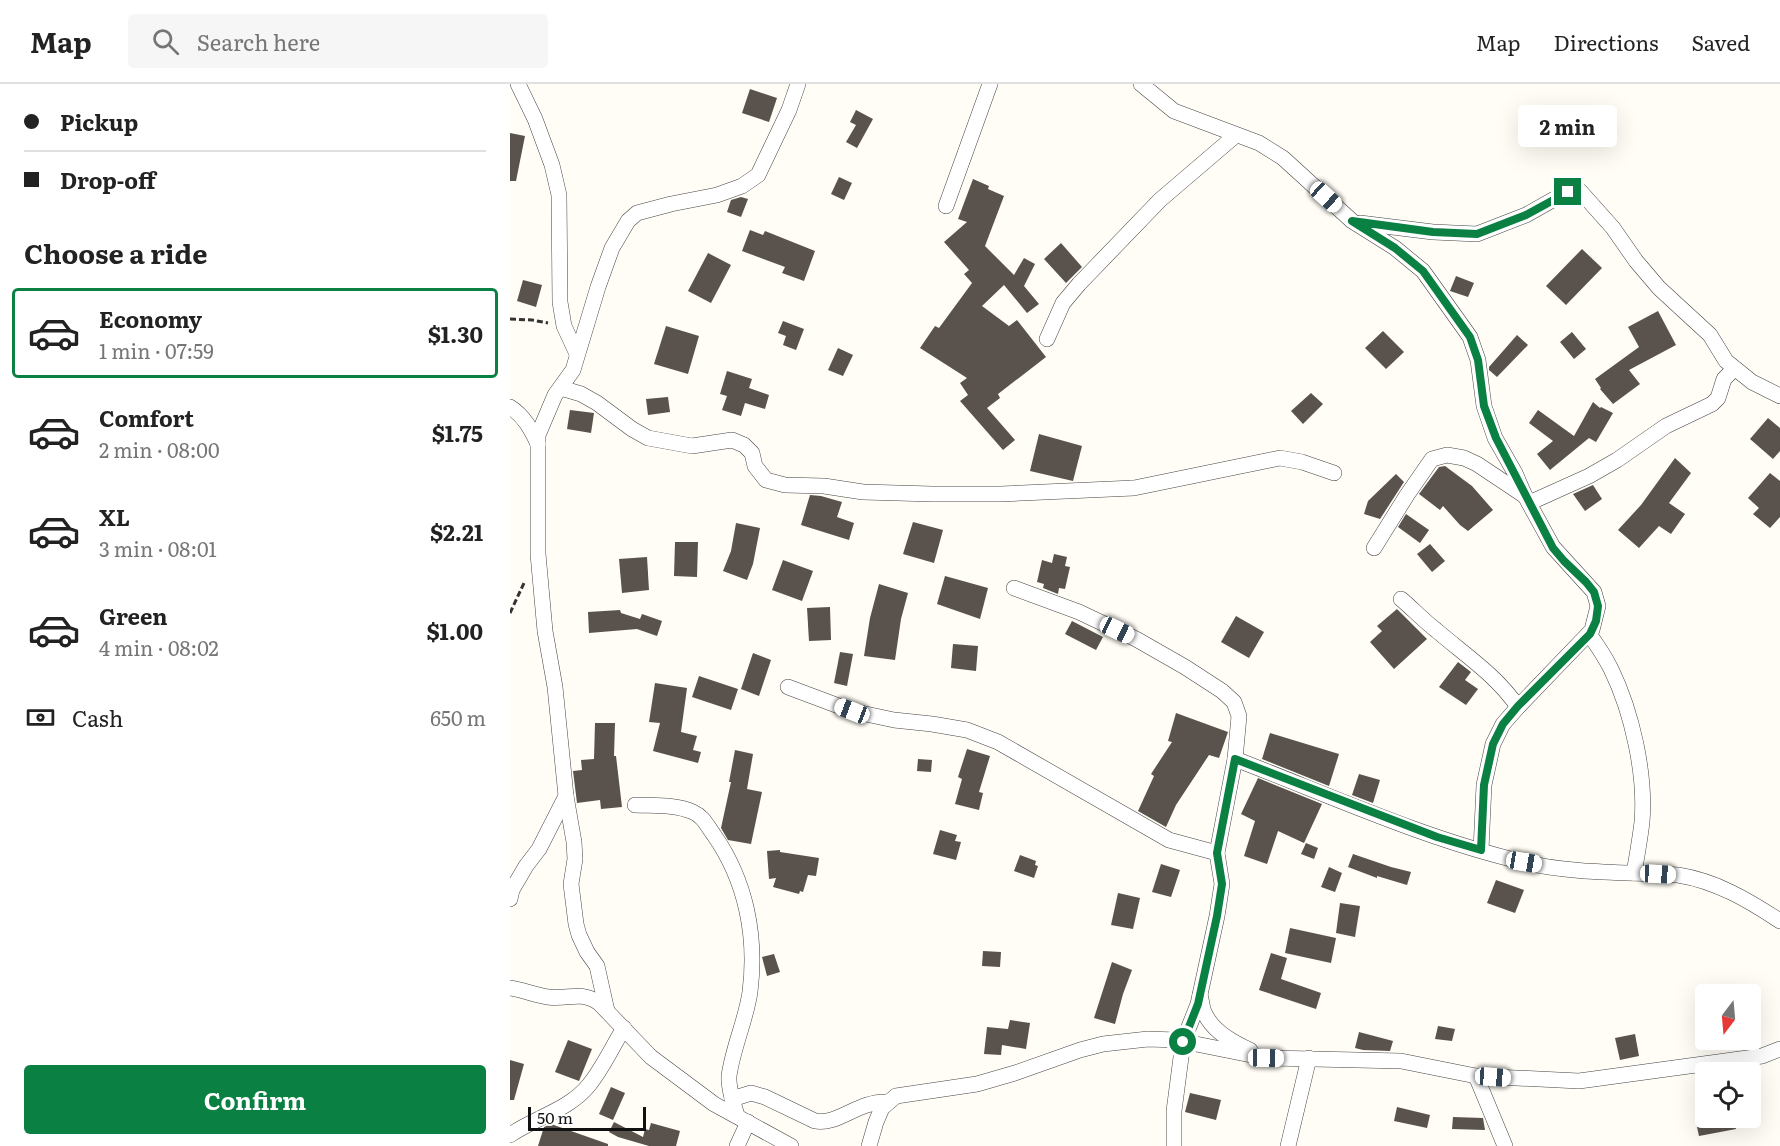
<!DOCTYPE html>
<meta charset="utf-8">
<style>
:root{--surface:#fff;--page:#f6f6f6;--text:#222;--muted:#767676;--line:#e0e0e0;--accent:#0b8043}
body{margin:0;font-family:Literata,serif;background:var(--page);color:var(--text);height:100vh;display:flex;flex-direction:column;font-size:22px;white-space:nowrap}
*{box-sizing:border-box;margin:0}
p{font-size:20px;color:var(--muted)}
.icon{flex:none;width:33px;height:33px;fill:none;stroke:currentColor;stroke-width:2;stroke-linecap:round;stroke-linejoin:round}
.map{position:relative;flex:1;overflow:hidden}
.panel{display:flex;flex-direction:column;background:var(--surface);width:510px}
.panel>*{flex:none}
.top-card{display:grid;align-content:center;height:132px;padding:0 24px;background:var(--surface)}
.needle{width:39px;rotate:196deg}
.tools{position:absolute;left:1185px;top:900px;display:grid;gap:12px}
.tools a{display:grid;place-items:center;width:66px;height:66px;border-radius:6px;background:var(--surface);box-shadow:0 6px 24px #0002;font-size:30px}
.scale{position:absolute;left:18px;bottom:15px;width:118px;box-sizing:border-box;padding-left:6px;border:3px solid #111;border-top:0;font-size:16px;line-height:21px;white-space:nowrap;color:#111;-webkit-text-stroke:4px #fff;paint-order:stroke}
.end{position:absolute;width:27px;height:27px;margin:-14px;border:8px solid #0b8043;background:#fff;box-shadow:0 0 0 3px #fff}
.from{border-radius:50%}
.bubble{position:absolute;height:42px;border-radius:6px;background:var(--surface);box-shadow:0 6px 24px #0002;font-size:20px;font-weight:700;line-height:42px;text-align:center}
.car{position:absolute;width:18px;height:36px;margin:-18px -9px;border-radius:8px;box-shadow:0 0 4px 2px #0007;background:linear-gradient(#fff 24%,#345 0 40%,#fff 0 76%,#345 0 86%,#fff 0)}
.top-card b{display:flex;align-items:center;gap:21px;height:57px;font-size:22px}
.top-card b+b{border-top:2px solid var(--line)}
.top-card i{width:15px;height:15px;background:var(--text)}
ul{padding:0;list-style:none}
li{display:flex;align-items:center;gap:18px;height:90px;margin:0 12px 9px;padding:0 12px;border:3px solid transparent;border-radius:6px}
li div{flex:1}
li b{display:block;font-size:22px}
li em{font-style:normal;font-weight:700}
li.on{border-color:var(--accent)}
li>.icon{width:54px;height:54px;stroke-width:1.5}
h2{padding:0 24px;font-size:27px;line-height:72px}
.pay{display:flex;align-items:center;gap:15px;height:66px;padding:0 24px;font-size:22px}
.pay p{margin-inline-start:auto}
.action{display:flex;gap:12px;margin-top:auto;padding:12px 24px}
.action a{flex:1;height:69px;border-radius:6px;background:var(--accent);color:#fff;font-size:24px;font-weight:700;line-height:69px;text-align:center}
header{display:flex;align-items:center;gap:36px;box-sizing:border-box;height:84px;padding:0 30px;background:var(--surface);border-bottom:2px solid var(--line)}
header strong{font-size:28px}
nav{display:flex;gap:33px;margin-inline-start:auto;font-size:21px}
.search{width:420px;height:54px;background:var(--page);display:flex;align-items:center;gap:15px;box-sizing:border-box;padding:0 21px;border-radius:6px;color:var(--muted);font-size:22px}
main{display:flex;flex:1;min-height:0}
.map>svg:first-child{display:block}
.building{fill:#5a524d}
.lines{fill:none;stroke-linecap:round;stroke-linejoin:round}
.minor-casing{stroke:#444;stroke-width:16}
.path{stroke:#333;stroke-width:3;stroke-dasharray:6 3;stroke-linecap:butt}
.minor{stroke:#fff;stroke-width:15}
.route{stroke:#0b8043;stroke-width:8}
</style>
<header>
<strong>Map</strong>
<div class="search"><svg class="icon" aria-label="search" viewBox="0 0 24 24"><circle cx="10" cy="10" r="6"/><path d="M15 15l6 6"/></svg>Search here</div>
<nav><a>Map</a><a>Directions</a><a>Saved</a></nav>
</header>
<main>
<section class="panel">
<div class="top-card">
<b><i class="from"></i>Pickup</b>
<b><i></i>Drop-off</b>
</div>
<h2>Choose a ride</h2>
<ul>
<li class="on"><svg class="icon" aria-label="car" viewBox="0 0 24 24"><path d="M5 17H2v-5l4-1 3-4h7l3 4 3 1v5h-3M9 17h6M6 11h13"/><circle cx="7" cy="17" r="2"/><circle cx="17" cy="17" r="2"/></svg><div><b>Economy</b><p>1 min · 07:59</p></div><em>$1.30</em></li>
<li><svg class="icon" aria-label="car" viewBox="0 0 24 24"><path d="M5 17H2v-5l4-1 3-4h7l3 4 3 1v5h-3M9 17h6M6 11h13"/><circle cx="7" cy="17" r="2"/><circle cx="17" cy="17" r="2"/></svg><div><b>Comfort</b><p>2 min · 08:00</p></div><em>$1.75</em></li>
<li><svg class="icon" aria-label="car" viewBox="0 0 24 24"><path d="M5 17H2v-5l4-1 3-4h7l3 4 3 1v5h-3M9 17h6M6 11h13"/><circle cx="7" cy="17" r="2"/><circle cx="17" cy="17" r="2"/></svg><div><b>XL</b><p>3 min · 08:01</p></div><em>$2.21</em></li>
<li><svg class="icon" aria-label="car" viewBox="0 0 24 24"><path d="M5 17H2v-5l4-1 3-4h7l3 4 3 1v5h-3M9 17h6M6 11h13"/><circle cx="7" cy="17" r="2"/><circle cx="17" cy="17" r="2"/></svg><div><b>Green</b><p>4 min · 08:02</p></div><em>$1.00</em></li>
</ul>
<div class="pay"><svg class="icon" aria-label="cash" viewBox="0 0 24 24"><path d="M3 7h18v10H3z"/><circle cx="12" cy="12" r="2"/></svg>Cash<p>650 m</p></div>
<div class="action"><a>Confirm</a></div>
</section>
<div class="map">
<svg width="1270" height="1062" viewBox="0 0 1270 1062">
<rect width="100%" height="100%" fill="#fffdf5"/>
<g class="building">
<path d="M240,5L267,14L259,38L232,29Z"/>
<path d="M346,26L363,35L347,64L336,58L346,41L340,38Z"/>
<path d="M0,49L15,52L6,97H0Z"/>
<path d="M329,93L342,99L334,116L321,110Z"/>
<path d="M463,95L479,102L478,105L494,112L475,162L504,191L514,174L525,180L514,202L529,220L517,229L494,201L472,222L499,242L507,236L536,273L488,310L490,314L477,324L505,356L493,366L450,317L458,311L450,299L457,294L410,264L425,242L429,244L462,199L454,190L459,186L434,158L457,138L448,135Z"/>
<path d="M231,113L238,115L231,133L217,128L221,116Z"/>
<path d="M240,146L253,151L255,147L305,167L294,197L272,189L275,183L232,167Z"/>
<path d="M551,159L572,183L556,199L534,175Z"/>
<path d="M1072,165L1092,184L1056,221L1036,202Z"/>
<path d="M198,169L221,181L201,219L178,207Z"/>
<path d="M946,192L964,199L958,213L940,207Z"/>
<path d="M13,196L32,201L26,223L7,217Z"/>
<path d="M1148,227L1166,261L1119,286L1130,300L1103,320L1090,305L1091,304L1085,295L1129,263L1118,243Z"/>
<path d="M273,237L294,245L286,266L273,261L276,252L268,249Z"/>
<path d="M156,242L189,252L178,290L144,280Z"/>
<path d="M873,247L894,268L876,285L855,264Z"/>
<path d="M1062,248L1076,265L1064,275L1050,258Z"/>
<path d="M1007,251L1018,261L987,293L979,286V283Z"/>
<path d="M328,264L343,271L333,292L318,286Z"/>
<path d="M217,287L242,295L239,304L259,311L255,325L235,319L231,332L212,326L217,312L210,310Z"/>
<path d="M801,309L813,320L793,340L781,327Z"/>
<path d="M158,313L160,328L138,331L136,315Z"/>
<path d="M1083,318L1090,324L1091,323L1103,329L1086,358L1079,354L1040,386L1027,370L1043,357L1019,339L1028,326L1064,352Z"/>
<path d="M60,326L84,329L81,349L57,345Z"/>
<path d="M1258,334L1270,344V367L1263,375L1240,355Z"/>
<path d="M529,350L572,362L563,397L520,387Z"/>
<path d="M1165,374L1181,389L1159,419L1175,430L1161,450L1149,442L1129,464L1108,446L1131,421Z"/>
<path d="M935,382L962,402L983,426L958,447L950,441L933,422L930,426L909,410L929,383Z"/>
<path d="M1260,389L1270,397V433L1260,444L1243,430L1249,424L1238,414Z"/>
<path d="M886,390L894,398L870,435L854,430L858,417Z"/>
<path d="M1083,401L1092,415L1075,427L1063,410Z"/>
<path d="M300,411L311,412L332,418L327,433L344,439L339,456L291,441Z"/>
<path d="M896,430L919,446L910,459L888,443Z"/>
<path d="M403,438L433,446L424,479L393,470Z"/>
<path d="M226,439L250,444L243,480L237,496L213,487L221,467Z"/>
<path d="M165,458H188L187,493L164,492Z"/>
<path d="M920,460L935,477L922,488L907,470Z"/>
<path d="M544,470L557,473L555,482L560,483L555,505L549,504L548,510L533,504L534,500L527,498L532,476L542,479Z"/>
<path d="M137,473L139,506L112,509L109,475Z"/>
<path d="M273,476L303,487L292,517L262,506Z"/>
<path d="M435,492L478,504L470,535L427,520Z"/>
<path d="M369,500L398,509L391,535L385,576L354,572L360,534Z"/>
<path d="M320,523L321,556L299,557L297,524Z"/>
<path d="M887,525L917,555L884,585L860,558L872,547L867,542Z"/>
<path d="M110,526L111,529L130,535L132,530L152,537L147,552L127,545L79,549L78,528Z"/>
<path d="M726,532L754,548L739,574L711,558Z"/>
<path d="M562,537L593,553L586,566L555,550Z"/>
<path d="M443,560L468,562L466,587L441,584Z"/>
<path d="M330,568L343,570L337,602L324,599Z"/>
<path d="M243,569L261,576L249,612L231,605Z"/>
<path d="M948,578L961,588L955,596L968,605L956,621L929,603Z"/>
<path d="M189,592L228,605L221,626L182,613Z"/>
<path d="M145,599L177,604L171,648L187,652L183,666L191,668L188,679L143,667L150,639L139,638Z"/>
<path d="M666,629L718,648L709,674L699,671L666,721L656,743L628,727L644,692L641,690L662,658L658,657Z"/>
<path d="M85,639H105L104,672H106L112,723L91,725L90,716L67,719L63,687L72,686L71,676L84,675Z"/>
<path d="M760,649L829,670L819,702L752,675Z"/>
<path d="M457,665L480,672L469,708L473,709L469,726L445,720L452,695L448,693Z"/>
<path d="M225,666L243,670L237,705L252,708L241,760L218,756L211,744L221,698H219Z"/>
<path d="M408,675L422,676L421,688L407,687Z"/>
<path d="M849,690L870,696L863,719L842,711Z"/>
<path d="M748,694L812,720L794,759L768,747L757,780L734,772L745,737L731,730Z"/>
<path d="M430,746L447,751L445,757L451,758L446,776L423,770Z"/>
<path d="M796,759L808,764L804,775L791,770Z"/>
<path d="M270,766V768L309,774L306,792L298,791L293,808L290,807L289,810L263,803L266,794L259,795L257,767Z"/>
<path d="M843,770L881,783L901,788L897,801L867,792V794L838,783Z"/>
<path d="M510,771L526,777L525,781L528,782L524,794L504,787Z"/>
<path d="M651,780L670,786L661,813L642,808Z"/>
<path d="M819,783L832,789L825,808L811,803Z"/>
<path d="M986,796L1014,806L1005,829L977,819Z"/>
<path d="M608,809L630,814L623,845L601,841Z"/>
<path d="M830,819L850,822L845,853L826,849Z"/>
<path d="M780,844L826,854L821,879L775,869Z"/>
<path d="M473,867L491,868L490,883L472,882Z"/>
<path d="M761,869L777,874L771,895L811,909L806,925L749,906Z"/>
<path d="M264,870L270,888L257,892L252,873Z"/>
<path d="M602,878L622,886L613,910L605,940L584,934Z"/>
<path d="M500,936L520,939L516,965L492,961L491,971L474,970L477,943L498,945Z"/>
<path d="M928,942L945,945L942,957L925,955Z"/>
<path d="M849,948L883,957L880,967L853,966L845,964Z"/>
<path d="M1125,950L1129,972L1110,976L1105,954Z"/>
<path d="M58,956L82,965L69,997L45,988Z"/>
<path d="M0,976L14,980L4,1016H0Z"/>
<path d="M101,1003L115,1009L103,1036L89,1030Z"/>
<path d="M680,1009L711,1016L706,1036L675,1028Z"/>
<path d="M887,1023L920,1031L917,1044L884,1037Z"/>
<path d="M943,1033L973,1034L975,1046L942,1045Z"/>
<path d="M1185,1034H1223L1226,1045L1189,1052Z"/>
<path d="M104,1038L133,1053L135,1045L139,1046L141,1039L170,1047L166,1062H139L108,1053L99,1048Z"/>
<path d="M41,1040L98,1060V1062H28L34,1043Z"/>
</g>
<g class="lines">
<defs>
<g id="minor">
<path d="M8,0L25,35L42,81L49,111L50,218L54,242L67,270"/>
<path d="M631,0L664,27L749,59L773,74L842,137L885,164L913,187L960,253L968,276L974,322L985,354L1005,389L1015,412L1043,463L1084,508L1088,522L1082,546L1008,623L993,640L983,660L974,701L971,766"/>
<path d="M436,122L480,0"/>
<path d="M850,139L923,148L967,150L1016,131L1062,105L1070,107L1103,144L1126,177L1149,204L1200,251L1216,277L1242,298L1270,312"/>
<path d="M537,255L553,219L569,200L650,116L726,51"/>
<path d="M51,304L71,310L87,319L122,345L138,354L182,362L222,356L234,361L242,369L245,382L256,396L275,401L314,402L353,408L422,410H491L624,404L770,374L792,378L824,389"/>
<path d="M0,323C14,332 21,345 28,360"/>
<path d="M1019,419L1079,392L1107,376L1156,342L1202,320L1208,314L1214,295L1224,285"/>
<path d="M864,464L897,411L922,375L937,371L954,374L967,380L1015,412"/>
<path d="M504,504L569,528L626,555L675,583L712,607L724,618L729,632L725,675L707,769L712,800L707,832L688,920L673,958L664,1027V1062"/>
<path d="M891,515C903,525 914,537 926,546C955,571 986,591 1008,623"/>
<path d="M1079,550C1087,561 1095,573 1101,585C1122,628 1136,690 1132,738C1130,755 1127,772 1124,789"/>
<path d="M278,603L342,627L384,636L422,640L457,646L488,658L659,756L707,769"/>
<path d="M725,675C819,711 915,755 1013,778C1063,790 1117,788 1168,791C1206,797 1238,816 1270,837"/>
<path d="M56,712L64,758L65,775L61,800L66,840L69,851L77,868L87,882L97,927"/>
<path d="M125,721C144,722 165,720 183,728C194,733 197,742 204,751C236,797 247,852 240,908C236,936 223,963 219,992C218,1005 224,1020 227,1032"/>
<path d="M0,815L2,806L16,782L29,765L56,712L45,603L35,547L28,470V351L45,311L63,286L88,203L102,164L118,137L127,129L161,120L207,111L232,102L248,91L279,26L288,0"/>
<path d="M0,904C13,906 25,911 38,913C59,916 69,906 89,919L141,973L204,1020L281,1062"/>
<path d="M690,911C692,917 692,925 695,930C703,947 724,959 740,966"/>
<path d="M966,992L995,1062"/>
<path d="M222,1015L241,1009L255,1013L305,1037C327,1042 349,1016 378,1018"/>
<path d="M0,1051C26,1033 59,1026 79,1001C93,984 102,963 114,944"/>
<path d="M227,1062L238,1038"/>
<path d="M359,1062L366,1038L372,1024L386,1012L467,1000L505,989L570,966L593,960L638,955L666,956L756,974L891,977L966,992L1069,997L1252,972L1270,965"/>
<path d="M778,1062L799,974"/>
</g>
</defs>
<use href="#minor" class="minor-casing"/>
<g class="path">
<path d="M0,235L22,236L38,239"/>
<path d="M0,529L14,499"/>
</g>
<use href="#minor" class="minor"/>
</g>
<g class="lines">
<path class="route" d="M673,958L688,920L707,832L712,800L707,769L725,675L927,753L971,766L974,701L983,660L993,640L1008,622L1080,550L1086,537L1088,522L1084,508L1076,498L1054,477L1043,464L986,354L974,322L968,276L960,253L913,187L885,164L842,137L923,148L967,150L1016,131L1058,108"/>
</g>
</svg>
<div class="tools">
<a><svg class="needle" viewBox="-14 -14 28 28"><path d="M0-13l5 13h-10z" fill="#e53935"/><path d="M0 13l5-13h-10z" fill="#767676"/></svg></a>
<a><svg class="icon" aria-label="locate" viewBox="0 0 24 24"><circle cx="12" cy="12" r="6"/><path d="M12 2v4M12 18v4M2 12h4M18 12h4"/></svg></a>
</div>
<div class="scale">50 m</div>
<i class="end from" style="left:673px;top:958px"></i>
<i class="end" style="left:1058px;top:108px"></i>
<div class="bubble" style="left:1008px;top:21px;width:99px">2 min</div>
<i class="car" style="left:816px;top:113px;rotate:132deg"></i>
<i class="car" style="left:607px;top:546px;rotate:115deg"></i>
<i class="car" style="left:342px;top:627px;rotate:291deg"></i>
<i class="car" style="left:1014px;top:778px;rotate:100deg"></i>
<i class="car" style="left:1148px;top:790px;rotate:93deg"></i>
<i class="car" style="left:756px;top:974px;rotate:91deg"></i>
<i class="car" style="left:983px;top:993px;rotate:94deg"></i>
</div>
</main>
